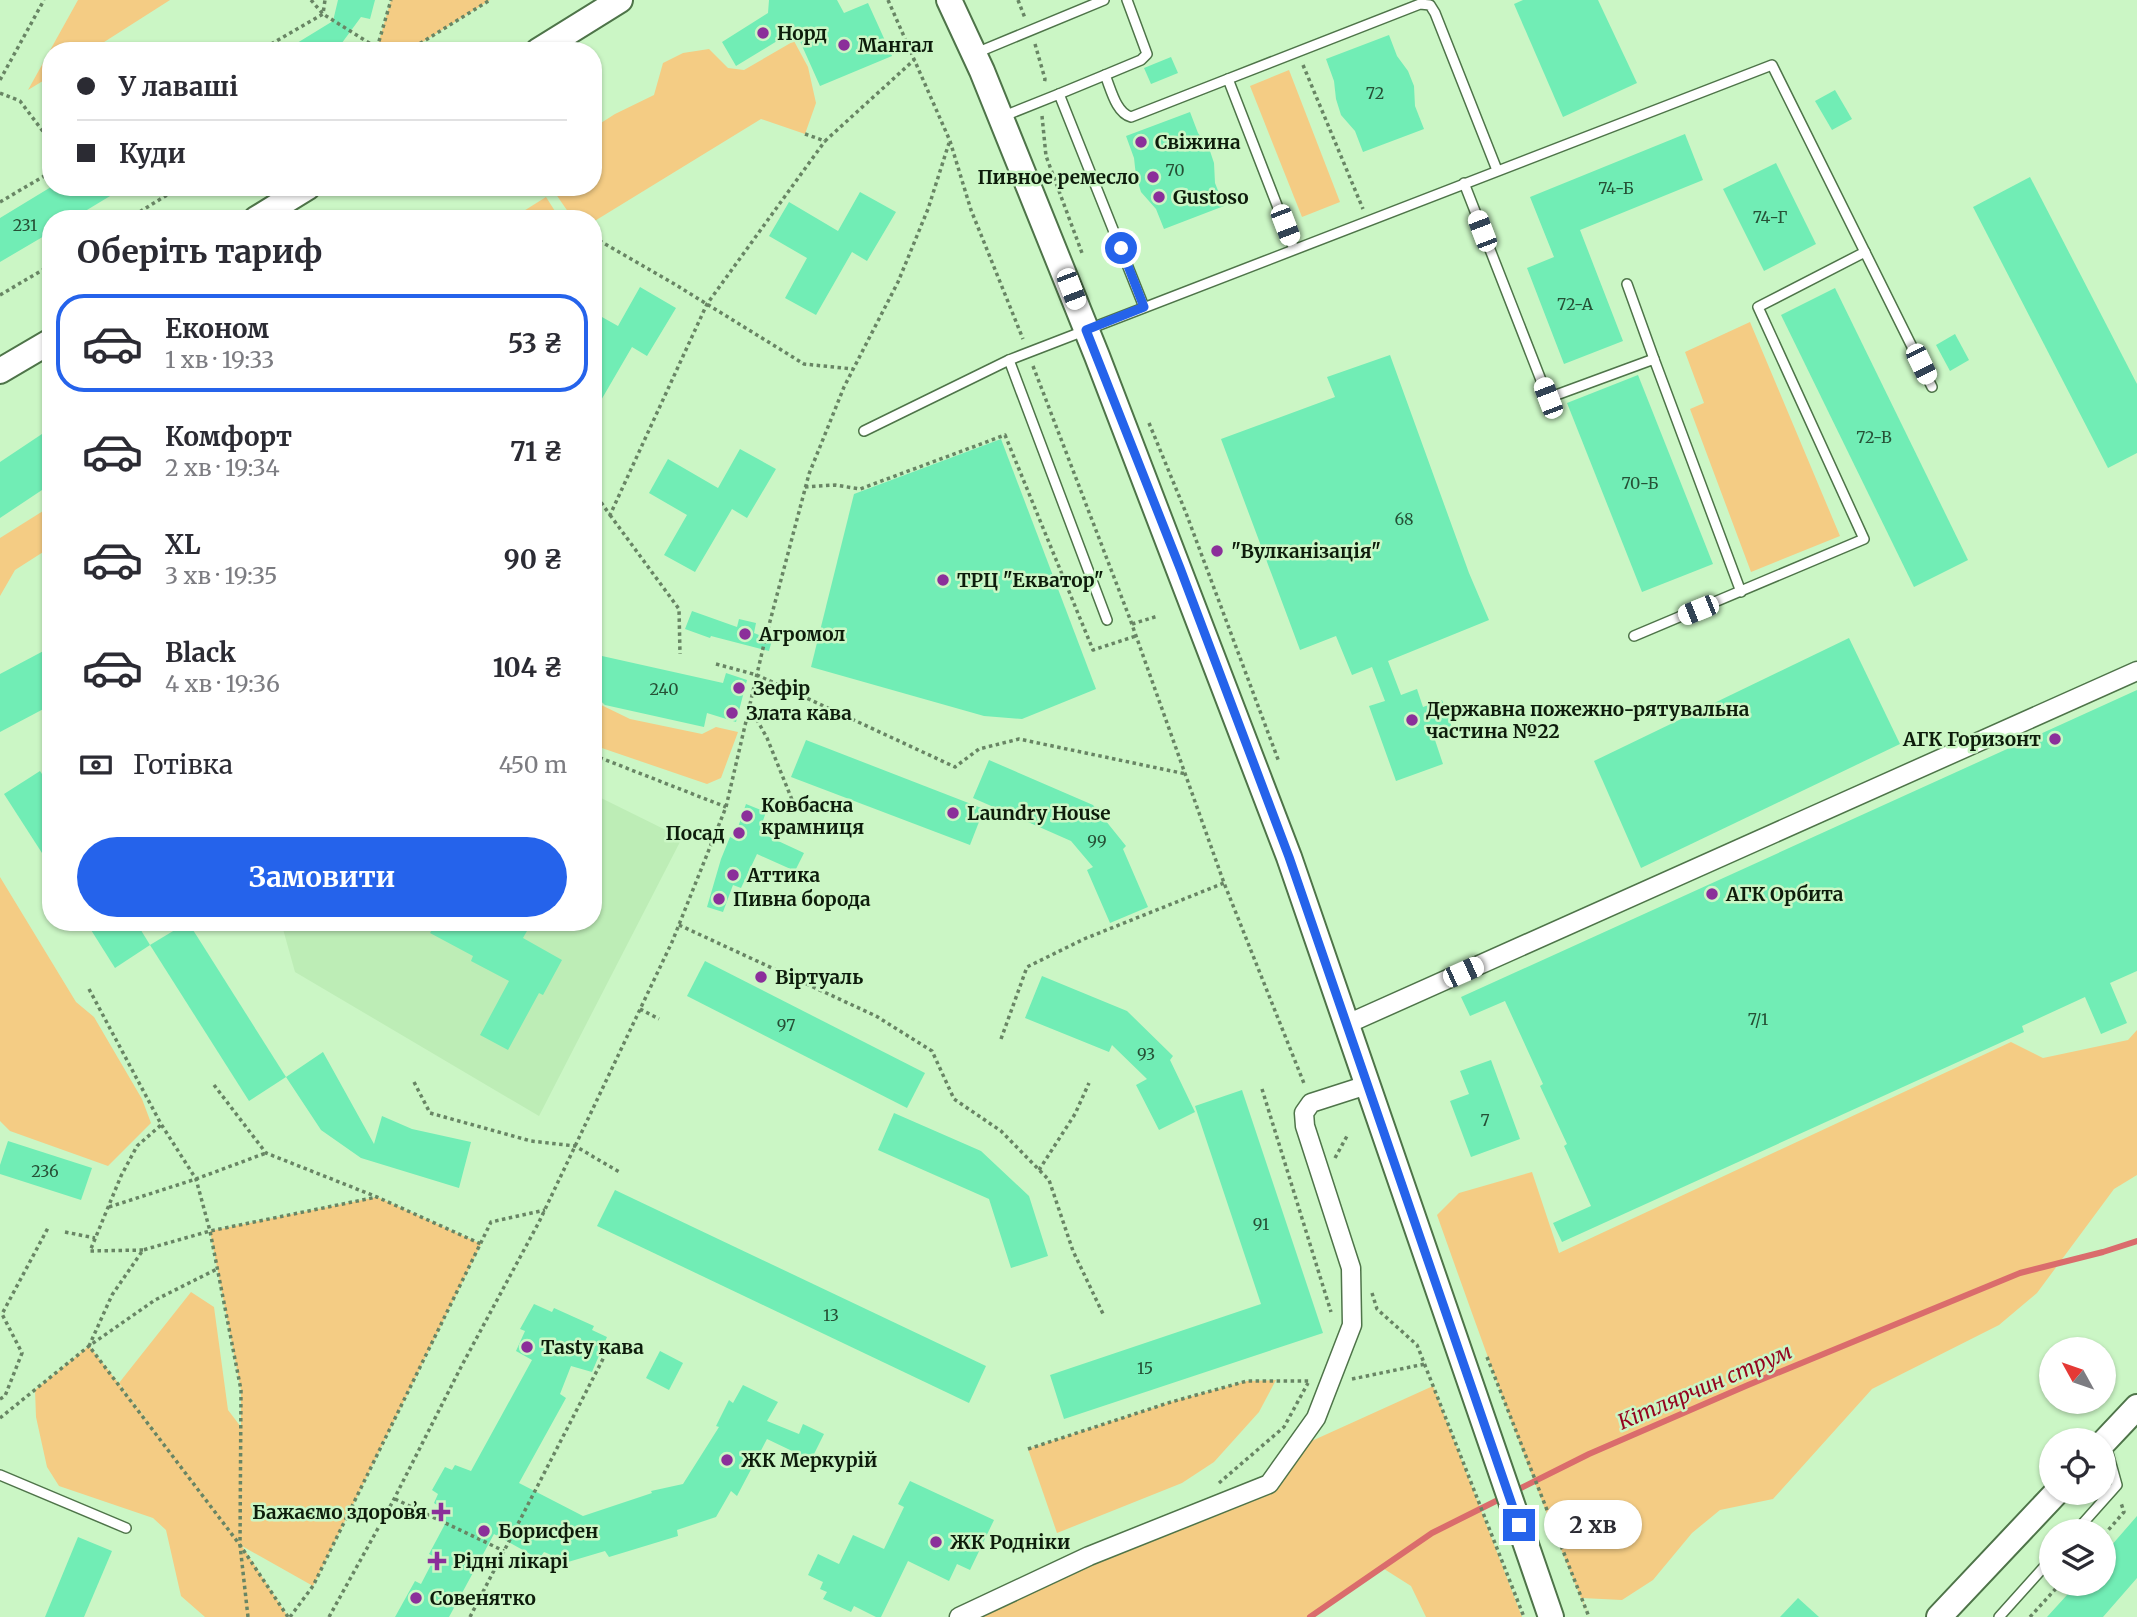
<!DOCTYPE html>
<html lang="uk">
<meta charset="utf-8">
<style>
:root{--surface:#fff;--page:#f7f7f7;--text:#2b2b33;--muted:#7c7c81;--line:#e1e1e2;--accent:#2563eb}
body{margin:0;font-family:Merriweather,serif;background:var(--page);color:var(--text);height:100vh;display:flex;flex-direction:column;font-size:26px;white-space:nowrap}
*{box-sizing:border-box;margin:0}
p{font-size:23px;color:var(--muted)}
.icon{flex:none;width:38px;height:38px;fill:none;stroke:currentColor;stroke-width:2;stroke-linecap:round;stroke-linejoin:round}
.map{position:relative;flex:1;overflow:hidden}
.details{position:absolute;left:42px;top:210px;width:560px;height:721px;display:flex;flex-direction:column;background:var(--surface);border-radius:28px;box-shadow:0 2px 5px #0004}
.details>*{flex:none}
.top-card{position:absolute;left:42px;top:42px;width:560px;height:154px;border-radius:28px;box-shadow:0 2px 5px #0004;display:grid;align-content:center;height:154px;padding:0 35px;background:var(--surface)}
.needle{width:46px;rotate:310deg}
.fabs{position:absolute;left:2039px;top:1337px;display:grid;gap:14px}
.fabs a{display:grid;place-items:center;width:77px;height:77px;border-radius:50%;background:var(--surface);box-shadow:0 2px 5px #0004;font-size:35px}
.end{position:absolute;width:32px;height:32px;margin:-16px;border:9px solid #2563eb;background:#fff;box-shadow:0 0 0 4px #fff}
.from{border-radius:50%}
.bubble{position:absolute;height:49px;border-radius:24px;background:var(--surface);box-shadow:0 2px 5px #0004;font-size:23px;font-weight:700;line-height:49px;text-align:center}
.car{position:absolute;width:21px;height:42px;margin:-21px -10px;border-radius:9px;box-shadow:0 0 5px 2px #0007;background:linear-gradient(#fff 24%,#345 0 40%,#fff 0 76%,#345 0 86%,#fff 0)}
.top-card b{display:flex;align-items:center;gap:24px;height:66px;font-size:26px}
.top-card b+b{border-top:2px solid var(--line)}
.top-card i{width:18px;height:18px;background:var(--text)}
ul{padding:0;list-style:none}
li{display:flex;align-items:center;gap:21px;height:98px;margin:0 14px 10px;padding:0 21px;border:4px solid transparent;border-radius:28px}
li div{flex:1}
li b{display:block;font-size:26px}
li em{font-style:normal;font-weight:700}
li.active{border-color:var(--accent)}
li>.icon{width:63px;height:63px;stroke-width:1.5}
h2{padding:0 35px;font-size:32px;line-height:84px}
.pay{display:flex;align-items:center;gap:18px;height:77px;padding:0 35px;font-size:26px}
.pay p{margin-inline-start:auto}
.cta{display:flex;gap:14px;margin-top:auto;padding:14px 35px}
.cta a{flex:1;height:80px;border-radius:42px;background:var(--accent);color:#fff;font-size:28px;font-weight:700;line-height:80px;text-align:center}
.map>svg:first-child{display:block}
.built{fill:#bdedb6}
.green{fill:#f4cc84}
.lines{fill:none;stroke-linecap:round;stroke-linejoin:round}
.stream{stroke:#da6c6c;stroke-width:6}
.building{fill:#71edb5}
.lane-casing{stroke:#4e7449;stroke-width:12}
.street-casing{stroke:#4e7449;stroke-width:21}
.secondary-casing{stroke:#4e7449;stroke-width:28}
.path{stroke:#688564;stroke-width:3.5;stroke-dasharray:3.5 3.5;stroke-linecap:butt}
.lane{stroke:#fff;stroke-width:9}
.street{stroke:#fff;stroke-width:18}
.secondary{stroke:#fff;stroke-width:24}
.route{stroke:#2563eb;stroke-width:9}
.poi-dot{fill:#8b2f9a;stroke:#cbf6c5;stroke-width:2.5}
.labels{text-anchor:middle;stroke-width:5;stroke-linejoin:round;paint-order:stroke}
.number-label{font-size:16px;fill:#265036}
.poi-label{font-size:19px;font-weight:bold;fill:#0d1c0b;stroke:#cbf6c5;text-anchor:start}
.water-label{font-size:21px;font-style:italic;fill:#94031f;stroke:#cbf6c5}
</style>
<div class="map">
<svg width="2137" height="1617" viewBox="0 0 2137 1617">
<rect width="100%" height="100%" fill="#cbf6c5"/>
<path class="built" d="M593,794L682,838L539,1116L295,972L281,922H593Z"/>
<g class="green">
<path d="M78,0H170L90,51H51V76L28,90Z"/>
<path d="M391,0H490L408,51H382L377,48Z"/>
<path d="M794,41L808,67L816,103L805,134L761,119L593,222V219H573L551,187H593V128L615,114L654,95L663,63L683,53L709,49L728,68L744,70Z"/>
<path d="M1289,70L1340,202L1302,217L1250,86Z"/>
<path d="M546,197L560,219H511Z"/>
<path d="M1750,322L1840,536L1751,572L1690,409L1704,403L1685,352Z"/>
<path d="M51,506V547L15,570L0,596V538Z"/>
<path d="M593,701L630,719L702,734L716,727L738,732L721,778L707,784L593,745Z"/>
<path d="M0,877L76,1002L94,1017L142,1099L151,1123L108,1166L10,1131L0,1121Z"/>
<path d="M2137,1030V1175L2114,1189L2037,1293L1999,1325L1872,1389L1773,1499L1720,1510L1692,1533L1653,1580L1622,1600L1582,1598L1589,1617C1533,1485 1485,1350 1437,1215L1459,1193L1532,1172L1559,1253L2011,1042L2043,1058L2128,1040Z"/>
<path d="M377,1197L481,1244L313,1586L242,1546L288,1617H205L181,1596L166,1530L153,1518L59,1486L47,1467L36,1417L35,1390L89,1346L164,1441L119,1383L191,1292L214,1307L228,1410L241,1427V1390L210,1231Z"/>
<path d="M1276,1380L1259,1412L1214,1462L1182,1483L1057,1533L1028,1449L1171,1402L1247,1381Z"/>
<path d="M1433,1386L1522,1617H1426L1411,1586L1381,1567L1310,1617H959L1269,1484L1294,1449Z"/>
</g>
<g class="lines">
<g class="stream">
<path d="M1513,1492L1589,1454L1748,1385L2020,1273L2103,1252L2137,1241"/>
<path d="M1310,1617L1432,1533L1504,1497"/>
</g>
</g>
<g class="building">
<path d="M338,0H375L370,19L361,17L336,51H284L333,21Z"/>
<path d="M769,0H837L844,13L868,3L892,56L820,86L795,30L736,66L722,42L768,13Z"/>
<path d="M1523,0H1598L1637,83L1563,117L1514,4Z"/>
<path d="M1389,35L1397,56L1408,71L1414,86L1415,106L1424,129L1363,152L1355,131L1341,115L1336,99L1334,81L1326,59Z"/>
<path d="M1171,57L1178,73L1151,84L1144,68Z"/>
<path d="M1835,90L1852,119L1832,130L1815,101Z"/>
<path d="M1190,112L1198,133L1209,148L1214,163L1215,183L1224,206L1164,229L1156,209L1141,192L1136,176L1134,158L1126,136Z"/>
<path d="M1685,134L1703,180L1580,230L1623,341L1564,364L1527,268L1554,257L1530,197Z"/>
<path d="M1776,163L1816,244L1764,271L1723,189Z"/>
<path d="M2030,177L2137,384V453L2108,468L1973,207Z"/>
<path d="M51,187H125L72,219H51V232L0,262V218Z"/>
<path d="M860,192L896,212L867,261L852,252L816,315L785,298L807,258L769,236L789,202L838,231Z"/>
<path d="M640,287L676,308L647,356L632,347L593,414V312L618,326Z"/>
<path d="M1835,288L1968,560L1914,587L1781,315Z"/>
<path d="M1955,334L1969,360L1950,371L1936,345Z"/>
<path d="M1390,355L1469,573L1489,620L1388,661L1401,695L1417,689L1423,707L1442,700L1454,733L1435,740L1443,764L1396,781L1369,706L1385,701L1372,667L1352,675L1336,636L1300,650L1221,439L1335,397L1327,377Z"/>
<path d="M1638,375L1713,564L1642,592L1567,403Z"/>
<path d="M51,428V484L0,518V462Z"/>
<path d="M1001,439L1096,689L1022,719L984,716L811,667L854,494Z"/>
<path d="M740,449L776,469L747,518L732,509L695,572L664,555L687,515L649,493L668,459L718,488Z"/>
<path d="M692,611L737,627L739,619L756,623L754,633L772,640L769,651L711,636L710,638L685,629Z"/>
<path d="M1849,638L1900,744L1641,868L1594,761Z"/>
<path d="M51,647V705L0,732V674Z"/>
<path d="M593,654L723,683L726,673L747,680L736,722L707,713L704,727L605,705L593,694Z"/>
<path d="M2137,690V971L2110,983L2127,1023L2101,1034L2085,997L2022,1026L2024,1032L1562,1242L1553,1223L1591,1206L1564,1146L1567,1144L1540,1086L1543,1084L1505,1001L1470,1016L1461,997Z"/>
<path d="M806,740L984,809L970,845L791,777Z"/>
<path d="M989,760L1093,805L1126,846L1123,849L1148,907L1110,923L1087,870L1093,867L1071,841L973,798Z"/>
<path d="M40,771L51,788V867L4,794Z"/>
<path d="M746,804L766,812L759,832L804,853L795,871L757,854L741,888L733,885L723,912L707,907L721,859L730,837L734,839Z"/>
<path d="M86,922H136L150,945L115,968Z"/>
<path d="M188,922L286,1077L249,1101L150,945Z"/>
<path d="M437,922H532L523,938L562,960L543,995L539,993L508,1050L480,1035L509,981L471,961L473,956L430,933Z"/>
<path d="M705,961L925,1073L907,1108L687,996Z"/>
<path d="M1042,976L1127,1011L1173,1056L1170,1060L1195,1112L1159,1130L1136,1085L1147,1079L1112,1045L1109,1052L1025,1018Z"/>
<path d="M323,1052L374,1144L382,1116L412,1129L471,1142L459,1188L361,1158L321,1130L286,1077Z"/>
<path d="M1491,1060L1520,1139L1471,1157L1450,1101L1469,1094L1460,1071Z"/>
<path d="M1242,1090L1323,1333L1064,1419L1050,1375L1261,1304L1195,1106Z"/>
<path d="M894,1113L981,1151L1029,1196L1048,1256L1011,1268L989,1199L878,1150Z"/>
<path d="M8,1141L92,1168L81,1200L0,1174V1165Z"/>
<path d="M615,1190L986,1366L969,1403L597,1226Z"/>
<path d="M534,1304L552,1312L554,1308L594,1326L592,1330L607,1337L592,1372L571,1366L560,1394L566,1398L519,1483L583,1516L652,1493L651,1491L683,1484L719,1427L716,1426L729,1400L733,1403L743,1385L778,1402L767,1421L799,1434L803,1424L824,1434L811,1460L767,1439L737,1496L731,1491L716,1517L677,1530L678,1536L609,1557L605,1551L568,1562L544,1552L539,1559L494,1534L449,1617H395L415,1581L421,1584L435,1557L429,1554L444,1526L447,1512L434,1503L438,1494L432,1490L445,1467L452,1470L455,1465L471,1471L532,1360L516,1351L525,1331L520,1329Z"/>
<path d="M660,1351L683,1363L669,1390L646,1378Z"/>
<path d="M910,1481L994,1520L970,1570L957,1564L949,1581L908,1561L881,1617H876L854,1606L851,1612L823,1599L827,1592L820,1589L823,1582L808,1575L818,1554L839,1564L853,1535L884,1549L904,1507L898,1504Z"/>
<path d="M2137,1516V1578L2103,1617H2047L2077,1584H2104V1554Z"/>
<path d="M78,1537L112,1551L84,1617H45Z"/>
<path d="M1798,1598L1819,1617H1780Z"/>
</g>
<g class="lines">
<defs>
<g id="lane">
<path d="M976,53L1104,0"/>
<path d="M1105,75L1141,60L1147,54L1127,0"/>
<path d="M1228,79L1420,4L1430,5L1435,13L1497,170"/>
<path d="M1059,94L1105,75C1111,89 1116,113 1131,117L1228,79L1294,249"/>
<path d="M1004,116L1059,94L1144,307"/>
<path d="M1464,183L1548,398L1654,359L1741,592"/>
<path d="M1627,284L1654,359"/>
<path d="M1009,360L1107,620"/>
<path d="M864,431L1009,360L1772,65L1932,387"/>
<path d="M1634,636L1864,539L1758,307L1865,252"/>
<path d="M0,1475L126,1528"/>
<path d="M2076,1531L2117,1485L2105,1442"/>
<path d="M1999,1617L2051,1559"/>
</g>
<g id="street">
<path d="M1345,1025L2137,671"/>
<path d="M959,1617L1089,1556L1269,1484L1316,1418L1352,1325L1351,1268L1305,1126L1304,1113L1311,1103L1367,1085"/>
</g>
<g id="secondary">
<path d="M949,0L982,71L1097,356L1289,857L1551,1617"/>
<path d="M538,51L620,0"/>
<path d="M256,219L308,187"/>
<path d="M0,371L51,341"/>
<path d="M2104,1442L2137,1407"/>
<path d="M1939,1617L2056,1493"/>
</g>
</defs>
<use href="#lane" class="lane-casing"/>
<use href="#street" class="street-casing"/>
<use href="#secondary" class="secondary-casing"/>
<g class="path">
<path d="M311,0L323,14L382,51"/>
<path d="M888,0L950,141L971,210L1023,339"/>
<path d="M1018,0L1025,18"/>
<path d="M1035,44L1045,79L1044,84"/>
<path d="M377,48L391,0"/>
<path d="M259,51L323,14L325,0"/>
<path d="M408,51L490,0"/>
<path d="M1303,65L1363,209"/>
<path d="M0,80L44,0"/>
<path d="M0,93L20,101L51,142"/>
<path d="M1042,116L1046,156L1082,253"/>
<path d="M805,134L825,141L914,60"/>
<path d="M0,202L51,172"/>
<path d="M128,219L180,187"/>
<path d="M593,237L676,285L804,364L853,369"/>
<path d="M0,295L51,265"/>
<path d="M1033,366L1130,619L1224,883L1305,1086"/>
<path d="M1149,423L1186,513L1279,762"/>
<path d="M805,487L835,485L860,489L1005,435L1093,650L1136,636"/>
<path d="M593,491L610,515L707,304L825,141"/>
<path d="M610,515L679,609L680,654"/>
<path d="M1132,624L1158,616"/>
<path d="M716,664L757,675L955,767L979,749L1019,739L1186,774"/>
<path d="M750,707L767,738L795,807"/>
<path d="M593,755L726,807"/>
<path d="M679,925L876,1016L932,1051L954,1099L1001,1131L1049,1180L1073,1251L1104,1316"/>
<path d="M89,989L161,1124L196,1179L210,1231L241,1390L240,1545L248,1617"/>
<path d="M640,1009L659,1019"/>
<path d="M1001,1039L1027,967L1084,939L1224,883"/>
<path d="M414,1082L430,1113L531,1141L575,1146L621,1173"/>
<path d="M214,1085L266,1153L377,1197L481,1244"/>
<path d="M1262,1089L1331,1312"/>
<path d="M1335,1158L1347,1136"/>
<path d="M1039,1170L1075,1114L1089,1083"/>
<path d="M109,1207L196,1179L266,1153"/>
<path d="M65,1232L95,1238"/>
<path d="M143,1250L90,1251L121,1176L137,1146L161,1125"/>
<path d="M1372,1293L1377,1309L1417,1345L1524,1617"/>
<path d="M1487,1357L1589,1617"/>
<path d="M1352,1379L1425,1364"/>
<path d="M0,1399L5,1396L22,1353L2,1314L49,1226"/>
<path d="M0,1418L89,1346L155,1300L217,1269"/>
<path d="M1028,1449L1171,1402L1247,1381H1310"/>
<path d="M1219,1483L1284,1427L1308,1383"/>
<path d="M395,1499L504,1551"/>
<path d="M2104,1535L2124,1512L2121,1503"/>
<path d="M288,1617L240,1545L89,1346L112,1295L143,1250L210,1231L377,1197"/>
<path d="M290,1617L313,1586L491,1222L545,1210"/>
<path d="M329,1617L392,1503L461,1367L539,1222L672,942L726,807L764,644L809,474L844,387L898,282L928,209L949,143"/>
<path d="M470,1617L604,1357"/>
<path d="M2030,1617L2060,1584"/>
</g>
<use href="#lane" class="lane"/>
<use href="#street" class="street"/>
<use href="#secondary" class="secondary"/>
</g>
<g class="lines">
<path class="route" d="M1121,248L1144,307L1086,330L1180,568L1289,857L1519,1525"/>
</g>
<g class="poi-dot">
<circle cx="763" cy="33" r="7"/>
<circle cx="844" cy="45" r="7"/>
<circle cx="1141" cy="142" r="7"/>
<circle cx="1153" cy="177" r="7"/>
<circle cx="1159" cy="197" r="7"/>
<circle cx="1217" cy="551" r="7"/>
<circle cx="943" cy="580" r="7"/>
<circle cx="745" cy="634" r="7"/>
<circle cx="739" cy="688" r="7"/>
<circle cx="732" cy="713" r="7"/>
<circle cx="1412" cy="720" r="7"/>
<circle cx="2055" cy="739" r="7"/>
<circle cx="953" cy="813" r="7"/>
<circle cx="747" cy="816" r="7"/>
<circle cx="739" cy="833" r="7"/>
<circle cx="733" cy="875" r="7"/>
<circle cx="1712" cy="894" r="7"/>
<circle cx="719" cy="899" r="7"/>
<circle cx="761" cy="977" r="7"/>
<circle cx="527" cy="1347" r="7"/>
<circle cx="727" cy="1460" r="7"/>
<path d="M437.5 1501.5h7v7h7v7h-7v7h-7v-7h-7v-7h7z"/>
<circle cx="484" cy="1531" r="7"/>
<circle cx="936" cy="1542" r="7"/>
<path d="M433.5 1550.5h7v7h7v7h-7v7h-7v-7h-7v-7h7z"/>
<circle cx="416" cy="1598" r="7"/>
</g>
<g class="labels">
<g class="number-label">
<text x="1375" y="99">72</text>
<text x="1175" y="176">70</text>
<text x="1616" y="194">74-Б</text>
<text x="1770" y="223">74-Г</text>
<text x="25" y="231">231</text>
<text x="1575" y="310">72-А</text>
<text x="1874" y="443">72-В</text>
<text x="1640" y="489">70-Б</text>
<text x="1404" y="525">68</text>
<text x="664" y="695">240</text>
<text x="1097" y="847">99</text>
<text x="1758" y="1025">7/1</text>
<text x="786" y="1031">97</text>
<text x="1146" y="1060">93</text>
<text x="1485" y="1126">7</text>
<text x="45" y="1177">236</text>
<text x="1261" y="1230">91</text>
<text x="831" y="1321">13</text>
<text x="1145" y="1374">15</text>
</g>
<g class="poi-label">
<text x="777" y="40">Норд</text>
<text x="858" y="52">Мангал</text>
<text x="1155" y="149">Свіжина</text>
<text x="1139" y="184" text-anchor="end">Пивное ремесло</text>
<text x="1173" y="204">Gustoso</text>
<text x="1231" y="558">"Вулканізація"</text>
<text x="957" y="587">ТРЦ "Екватор"</text>
<text x="759" y="641">Агромол</text>
<text x="753" y="695">Зефір</text>
<text x="1426" y="716">Державна пожежно-рятувальна<tspan x="1426" dy="22">частина №22</tspan></text>
<text x="746" y="720">Злата кава</text>
<text x="2041" y="746" text-anchor="end">АГК Горизонт</text>
<text x="761" y="812">Ковбасна<tspan x="761" dy="22">крамниця</tspan></text>
<text x="967" y="820">Laundry House</text>
<text x="725" y="840" text-anchor="end">Посад</text>
<text x="747" y="882">Аттика</text>
<text x="1726" y="901">АГК Орбита</text>
<text x="733" y="906">Пивна борода</text>
<text x="775" y="984">Віртуаль</text>
<text x="541" y="1354">Tasty кава</text>
<text x="741" y="1467">ЖК Меркурій</text>
<text x="427" y="1519" text-anchor="end">Бажаємо здоровʼя</text>
<text x="498" y="1538">Борисфен</text>
<text x="950" y="1549">ЖК Родніки</text>
<text x="453" y="1568">Рідні лікарі</text>
<text x="430" y="1605">Совенятко</text>
</g>
<g class="water-label">
<text transform="translate(1705 1387) rotate(-23)" y="7">Кітлярчин струм</text>
</g>
</g>
</svg>
<div class="fabs">
<a><svg class="needle" viewBox="-14 -14 28 28"><path d="M0-13l5 13h-10z" fill="#e53935"/><path d="M0 13l5-13h-10z" fill="#7c7c81"/></svg></a>
<a><svg class="icon" aria-label="locate" viewBox="0 0 24 24"><circle cx="12" cy="12" r="6"/><path d="M12 2v4M12 18v4M2 12h4M18 12h4"/></svg></a>
<a><svg class="icon" aria-label="layers" viewBox="0 0 24 24"><path d="M12 4l9 5-9 5-9-5zM3 14l9 5 9-5"/></svg></a>
</div>
<i class="end from" style="left:1121px;top:248px"></i>
<i class="end" style="left:1519px;top:1525px"></i>
<div class="bubble" style="left:1544px;top:1500px;width:98px">2 хв</div>
<i class="car" style="left:1285px;top:225px;rotate:159deg"></i>
<i class="car" style="left:1482px;top:231px;rotate:339deg"></i>
<i class="car" style="left:1071px;top:289px;rotate:159deg"></i>
<i class="car" style="left:1921px;top:364px;rotate:154deg"></i>
<i class="car" style="left:1548px;top:398px;rotate:339deg"></i>
<i class="car" style="left:1698px;top:610px;rotate:248deg"></i>
<i class="car" style="left:1463px;top:972px;rotate:66deg"></i>
<div class="top-card">
<b><i class="from"></i>У лаваші</b>
<b><i></i>Куди</b>
</div>
<section class="details">
<h2>Оберіть тариф</h2>
<ul>
<li class="active"><svg class="icon" aria-label="car" viewBox="0 0 24 24"><path d="M5 17H2v-5l4-1 3-4h7l3 4 3 1v5h-3M9 17h6M6 11h13"/><circle cx="7" cy="17" r="2"/><circle cx="17" cy="17" r="2"/></svg><div><b>Економ</b><p>1 хв · 19:33</p></div><em>53 ₴</em></li>
<li><svg class="icon" aria-label="car" viewBox="0 0 24 24"><path d="M5 17H2v-5l4-1 3-4h7l3 4 3 1v5h-3M9 17h6M6 11h13"/><circle cx="7" cy="17" r="2"/><circle cx="17" cy="17" r="2"/></svg><div><b>Комфорт</b><p>2 хв · 19:34</p></div><em>71 ₴</em></li>
<li><svg class="icon" aria-label="car" viewBox="0 0 24 24"><path d="M5 17H2v-5l4-1 3-4h7l3 4 3 1v5h-3M9 17h6M6 11h13"/><circle cx="7" cy="17" r="2"/><circle cx="17" cy="17" r="2"/></svg><div><b>XL</b><p>3 хв · 19:35</p></div><em>90 ₴</em></li>
<li><svg class="icon" aria-label="car" viewBox="0 0 24 24"><path d="M5 17H2v-5l4-1 3-4h7l3 4 3 1v5h-3M9 17h6M6 11h13"/><circle cx="7" cy="17" r="2"/><circle cx="17" cy="17" r="2"/></svg><div><b>Black</b><p>4 хв · 19:36</p></div><em>104 ₴</em></li>
</ul>
<div class="pay"><svg class="icon" aria-label="cash" viewBox="0 0 24 24"><path d="M3 7h18v10H3z"/><circle cx="12" cy="12" r="2"/></svg>Готівка<p>450 m</p></div>
<div class="cta"><a>Замовити</a></div>
</section>
</div>
